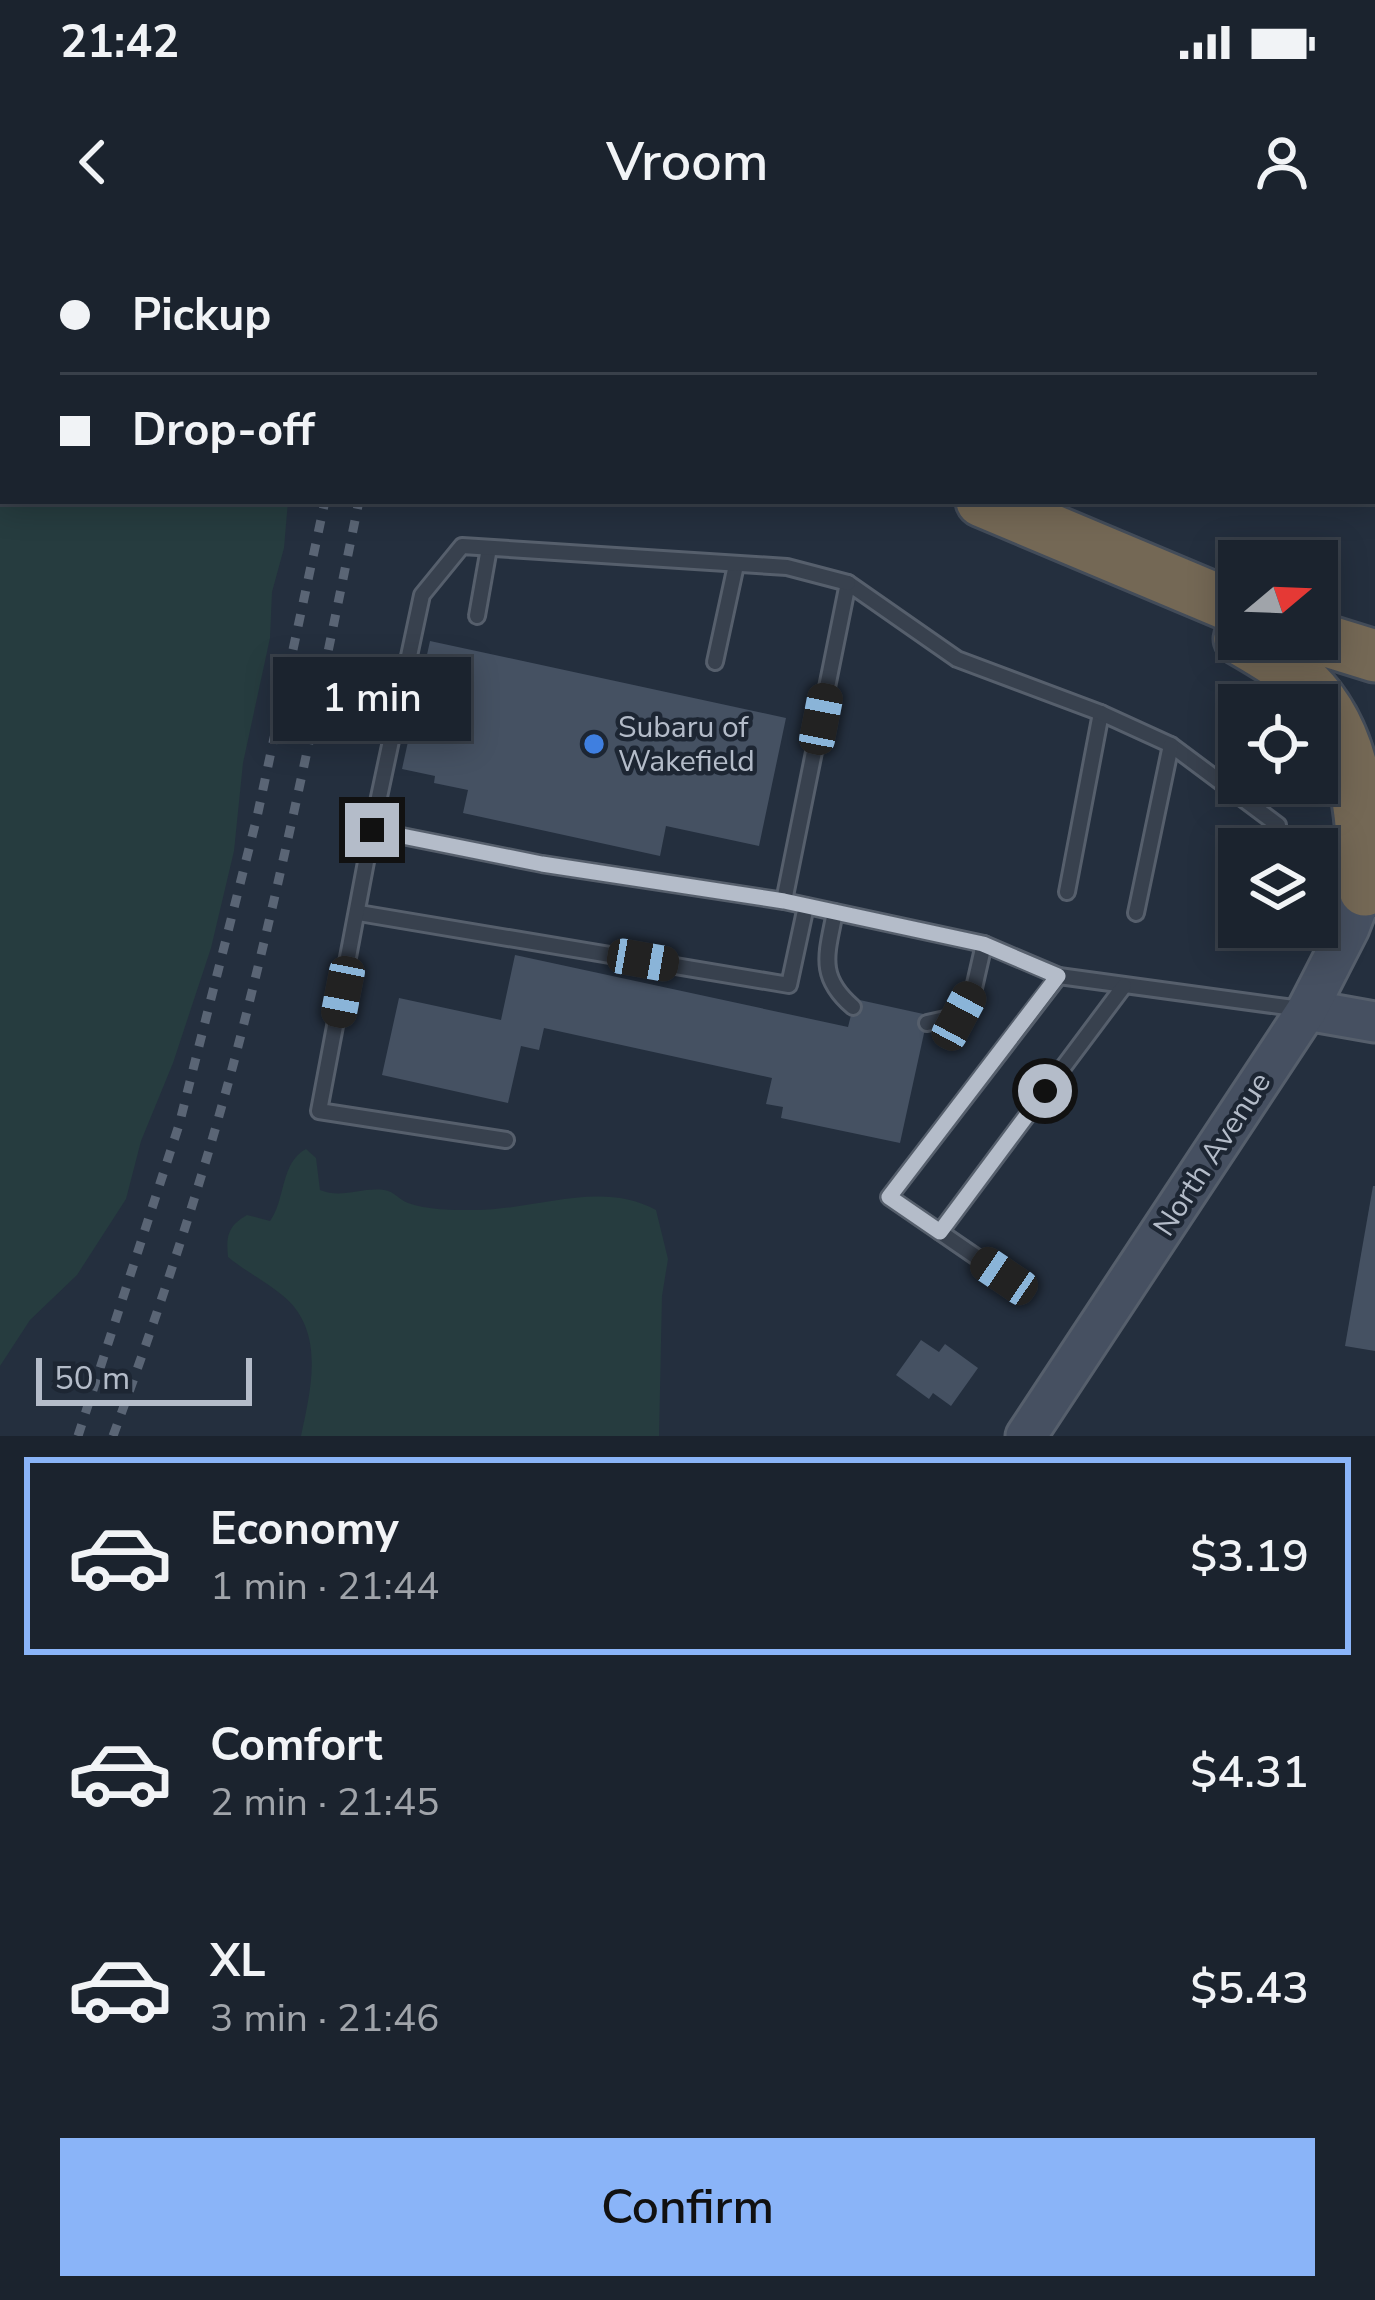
<!DOCTYPE html>
<meta charset="utf-8">
<style>
:root{--surface:#1b232e;--page:#282f3a;--text:#f1f3f6;--muted:#a0a4aa;--line:#39404a;--accent:#8ab4f8}
body{margin:0;font-family:"Nunito Sans",sans-serif;background:var(--page);color:var(--text);height:100vh;display:flex;flex-direction:column;font-size:45px;white-space:nowrap}
*{box-sizing:border-box;margin:0}
p{font-size:39px;color:var(--muted)}
.icon{flex:none;width:66px;height:66px;fill:none;stroke:currentColor;stroke-width:2;stroke-linecap:round;stroke-linejoin:round}
.map{position:relative;height:1196px;overflow:hidden}
.drawer{display:flex;flex-direction:column;background:var(--surface);flex:1}
.drawer>*{flex:none}
.hud{position:absolute;left:0px;top:0px;width:1377px;height:264px;box-shadow:0 6px 30px #0003,0 0 0 3px var(--line);display:grid;align-content:center;height:264px;padding:0 60px;background:var(--surface)}
.needle{width:78px;rotate:71deg}
.buttons{position:absolute;left:1218px;top:300px;display:grid;gap:24px}
.buttons a{display:grid;place-items:center;width:120px;height:120px;border-radius:0px;background:var(--surface);box-shadow:0 6px 30px #0003,0 0 0 3px var(--line);font-size:60px}
.scale{position:absolute;left:36px;bottom:30px;width:216px;box-sizing:border-box;padding-left:12px;border:6px solid #b4bcc9;border-top:0;font-size:33px;line-height:42px;white-space:nowrap;color:#b4bcc9;-webkit-text-stroke:9px #1d2633;paint-order:stroke}
.end{position:absolute;width:54px;height:54px;margin:-27px;border:15px solid #b4bcc9;background:#111;box-shadow:0 0 0 6px #111}
.from{border-radius:50%}
.bubble{position:absolute;height:84px;border-radius:0px;background:var(--surface);box-shadow:0 6px 30px #0003,0 0 0 3px var(--line);font-size:39px;font-weight:600;line-height:84px;text-align:center}
.car{position:absolute;width:36px;height:72px;margin:-36px -18px;border-radius:15px;box-shadow:0 0 9px 3px #0007;background:linear-gradient(#222 24%,#8ab4d8 0 40%,#222 0 76%,#8ab4d8 0 86%,#222 0)}
.hud b{display:flex;align-items:center;gap:42px;height:114px;font-size:45px}
.hud b+b{border-top:3px solid var(--line)}
.hud i{width:30px;height:30px;background:var(--text)}
ul{padding:21px 0 0;list-style:none}
li{display:flex;align-items:center;gap:36px;height:198px;margin:0 24px 18px;padding:0 36px;border:6px solid transparent;border-radius:0px}
li div{flex:1}
li b{display:block;font-size:45px}
li em{font-style:normal;font-weight:600}
li.on{border-color:var(--accent)}
li>.icon{width:108px;height:108px;stroke-width:1.5}
.cta{display:flex;gap:24px;margin-top:auto;padding:24px 60px}
.cta a{flex:1;height:138px;border-radius:0px;background:var(--accent);color:#111;font-size:48px;font-weight:600;line-height:138px;text-align:center}
.status{display:flex;justify-content:space-between;align-items:center;height:84px;padding:0 60px;background:var(--surface);direction:ltr}
.status svg{height:33px;fill:currentColor}
header{display:flex;justify-content:space-between;align-items:center;height:156px;padding:0 60px;background:var(--surface);font-size:54px;font-weight:600}
.map>svg:first-child{display:block}
.green{fill:#263c3f}
.building{fill:#455162}
.lines{fill:none;stroke-linecap:round;stroke-linejoin:round}
.lane-casing{stroke:#565f6c;stroke-width:20}
.secondary-casing{stroke:#565f6c;stroke-width:45}
.highway-casing{stroke:#434c59;stroke-width:57}
.lane{stroke:#38414e;stroke-width:14}
.secondary{stroke:#465061;stroke-width:39}
.highway{stroke:#746855;stroke-width:51}
.rail{stroke:#5a6575;stroke-width:9;stroke-dasharray:12 12;stroke-linecap:butt}
.route{stroke:#b4bcc9;stroke-width:15}
.shop-dot{fill:#3f7fe0;stroke:#1d2633;stroke-width:4.5}
.labels{text-anchor:middle;stroke-width:9;stroke-linejoin:round;paint-order:stroke}
.poi-label{font-size:30px;fill:#b4bcc9;stroke:#1d2633;text-anchor:start}
.street-label{font-size:30px;fill:#b4bcc9;stroke:#1d2633}
</style>
<div class="status"><b>21:42</b><svg viewBox="0 0 49 12"><path d="M0 12V9h3v3zM5 12V6h3v6zM10 12V3h3v9zM15 12V0h3v12zM26 1h20v11H26zM47 4h2v5h-2z"/></svg></div>
<header><svg class="icon" aria-label="back" viewBox="0 0 24 24"><path d="M15 5l-7 7 7 7"/></svg>Vroom<svg class="icon" aria-label="person" viewBox="0 0 24 24"><circle cx="12" cy="8" r="4"/><path d="M4 21q1-7 8-7t8 7"/></svg></header>
<div class="map">
<svg width="1375" height="1196" viewBox="0 0 1375 1196">
<rect width="100%" height="100%" fill="#242f3e"/>
<g class="green">
<path d="M0,192L3,261H288L284,308L272,352L270,398L243,523L234,611L211,708L173,823L141,901L126,959L77,1035L30,1080L0,1126Z"/>
<path d="M306,909L316,918L320,950C342,959 361,947 384,950C394,951 399,960 408,963C426,970 454,970 473,970C533,971 600,939 656,970L668,1019L662,1056L659,1196H301C311,1149 326,1090 282,1055C265,1041 245,1031 228,1017C226,996 228,986 247,975L270,981C286,959 280,923 306,909Z"/>
</g>
<g class="building">
<path d="M430,401L786,478L759,606L666,586L660,616L463,573L468,550L434,543L435,536L402,529Z"/>
<path d="M515,715L848,787L855,759L928,775L900,903L781,878L783,867L766,864L772,838L544,788L539,810L521,806L508,863L382,835L399,758L501,780Z"/>
<path d="M1373,946H1375V1111L1345,1106Z"/>
<path d="M921,1100L939,1112L945,1104L978,1128L951,1166L933,1153L929,1159L896,1135Z"/>
</g>
<g class="lines">
<defs>
<g id="lane">
<path d="M477,376L489,308"/>
<path d="M715,422L736,325"/>
<path d="M372,590L542,624L784,661L984,704L1059,736L1301,769"/>
<path d="M1067,652L1101,473"/>
<path d="M784,661L848,343L957,419L1101,473L1171,505L1278,585L1274,609"/>
<path d="M835,672C827,714 817,736 853,767"/>
<path d="M359,673L789,745L806,666"/>
<path d="M1136,673L1171,505"/>
<path d="M1259,692L1260,687"/>
<path d="M927,783L959,776L974,748L984,704"/>
<path d="M506,900L319,871L372,590L422,355L462,306L787,327L848,343"/>
<path d="M940,992L1124,746"/>
<path d="M1004,1036L889,957L1059,736"/>
</g>
<g id="secondary">
<path d="M1307,770L1375,782"/>
<path d="M1026,1196L1307,770L1349,688L1374,623"/>
</g>
<g id="highway">
<path d="M0,47H3"/>
<path d="M1374,76H1375"/>
<path d="M982,261L1239,369"/>
<path d="M1317,398L1375,416"/>
<path d="M1240,399C1259,410 1278,421 1295,434C1359,487 1362,574 1365,650"/>
</g>
</defs>
<use href="#lane" class="lane-casing"/>
<use href="#secondary" class="secondary-casing"/>
<use href="#highway" class="highway-casing"/>
<use href="#lane" class="lane"/>
<use href="#secondary" class="secondary"/>
<use href="#highway" class="highway"/>
<g class="rail">
<path d="M379,3L380,0"/>
<path d="M413,3L414,0"/>
<path d="M78,1196L179,885L257,577L325,261"/>
<path d="M113,1196C159,1071 202,943 236,814C284,631 321,446 359,261"/>
</g>
</g>
<g class="lines">
<path class="route" d="M372,590L542,624L784,661L983,704L1058,736L889,957L940,992L1045,851"/>
</g>
<circle class="shop-dot" cx="594" cy="504" r="12"/>
<g class="labels">
<g class="poi-label">
<text x="618" y="497">Subaru of<tspan x="618" dy="34">Wakefield</tspan></text>
</g>
<g class="street-label">
<text transform="translate(1212 914) rotate(-57)" y="10">North Avenue</text>
</g>
</g>
</svg>
<div class="buttons">
<a><svg class="needle" viewBox="-14 -14 28 28"><path d="M0-13l5 13h-10z" fill="#e53935"/><path d="M0 13l5-13h-10z" fill="#a0a4aa"/></svg></a>
<a><svg class="icon" aria-label="locate" viewBox="0 0 24 24"><circle cx="12" cy="12" r="6"/><path d="M12 2v4M12 18v4M2 12h4M18 12h4"/></svg></a>
<a><svg class="icon" aria-label="layers" viewBox="0 0 24 24"><path d="M12 4l9 5-9 5-9-5zM3 14l9 5 9-5"/></svg></a>
</div>
<div class="scale">50 m</div>
<i class="end from" style="left:1045px;top:851px"></i>
<i class="end" style="left:372px;top:590px"></i>
<div class="bubble" style="left:273px;top:417px;width:198px">1 min</div>
<i class="car" style="left:821px;top:479px;rotate:11deg"></i>
<i class="car" style="left:643px;top:720px;rotate:100deg"></i>
<i class="car" style="left:343px;top:752px;rotate:191deg"></i>
<i class="car" style="left:959px;top:776px;rotate:28deg"></i>
<i class="car" style="left:1004px;top:1036px;rotate:304deg"></i>
<div class="hud">
<b><i class="from"></i>Pickup</b>
<b><i></i>Drop-off</b>
</div>
</div>
<section class="drawer">
<ul>
<li class="on"><svg class="icon" aria-label="car" viewBox="0 0 24 24"><path d="M5 17H2v-5l4-1 3-4h7l3 4 3 1v5h-3M9 17h6M6 11h13"/><circle cx="7" cy="17" r="2"/><circle cx="17" cy="17" r="2"/></svg><div><b>Economy</b><p>1 min · 21:44</p></div><em>$3.19</em></li>
<li><svg class="icon" aria-label="car" viewBox="0 0 24 24"><path d="M5 17H2v-5l4-1 3-4h7l3 4 3 1v5h-3M9 17h6M6 11h13"/><circle cx="7" cy="17" r="2"/><circle cx="17" cy="17" r="2"/></svg><div><b>Comfort</b><p>2 min · 21:45</p></div><em>$4.31</em></li>
<li><svg class="icon" aria-label="car" viewBox="0 0 24 24"><path d="M5 17H2v-5l4-1 3-4h7l3 4 3 1v5h-3M9 17h6M6 11h13"/><circle cx="7" cy="17" r="2"/><circle cx="17" cy="17" r="2"/></svg><div><b>XL</b><p>3 min · 21:46</p></div><em>$5.43</em></li>
</ul>
<div class="cta"><a>Confirm</a></div>
</section>
